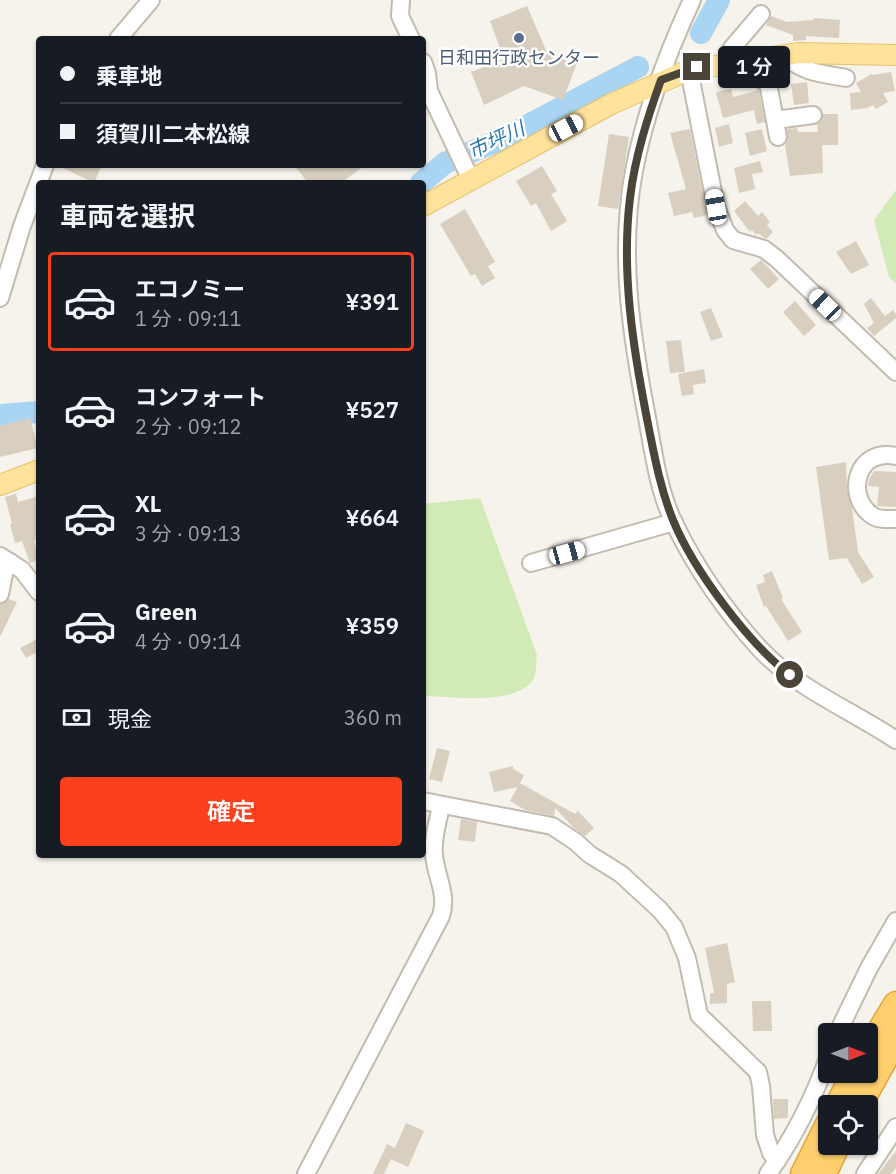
<!DOCTYPE html>
<html lang="ja">
<meta charset="utf-8">
<style>
:root{--surface:#171b24;--page:#20242c;--text:#f1f3f6;--muted:#9ea1a6;--line:#363941;--accent:#fc3f1d}
body{margin:0;font-family:"IBM Plex Sans","Noto Sans JP",sans-serif;background:var(--page);color:var(--text);height:100vh;display:flex;flex-direction:column;font-size:22px;white-space:nowrap}
*{box-sizing:border-box;margin:0}
p{font-size:20px;color:var(--muted)}
.icon{flex:none;width:33px;height:33px;fill:none;stroke:currentColor;stroke-width:2;stroke-linecap:round;stroke-linejoin:round}
.map{position:relative;flex:1;overflow:hidden}
.details{position:absolute;left:36px;top:180px;width:390px;height:678px;display:flex;flex-direction:column;background:var(--surface);border-radius:6px;box-shadow:0 2px 4px #0004}
.details>*{flex:none}
.banner{position:absolute;left:36px;top:36px;width:390px;height:132px;border-radius:6px;box-shadow:0 2px 4px #0004;display:grid;align-content:center;height:132px;padding:0 24px;background:var(--surface)}
.needle{width:39px;rotate:90deg}
.buttons{position:absolute;left:818px;top:1023px;display:grid;gap:12px}
.buttons a{display:grid;place-items:center;width:60px;height:60px;border-radius:6px;background:var(--surface);box-shadow:0 2px 4px #0004;font-size:30px}
.end{position:absolute;width:27px;height:27px;margin:-14px;border:8px solid #4b4439;background:#fff;box-shadow:0 0 0 3px #fff}
.from{border-radius:50%}
.bubble{position:absolute;height:42px;border-radius:6px;background:var(--surface);box-shadow:0 2px 4px #0004;font-size:20px;font-weight:600;line-height:42px;text-align:center}
.car{position:absolute;width:18px;height:36px;margin:-18px -9px;border-radius:8px;box-shadow:0 0 4px 2px #0007;background:linear-gradient(#fff 24%,#345 0 40%,#fff 0 76%,#345 0 86%,#fff 0)}
.banner b{display:flex;align-items:center;gap:21px;height:57px;font-size:22px}
.banner b+b{border-top:2px solid var(--line)}
.banner i{width:15px;height:15px;background:var(--text)}
ul{padding:0;list-style:none}
li{display:flex;align-items:center;gap:18px;height:99px;margin:0 12px 9px;padding:0 12px;border:3px solid transparent;border-radius:6px}
li div{flex:1}
li b{display:block;font-size:22px}
li em{font-style:normal;font-weight:600}
li.selected{border-color:var(--accent)}
li>.icon{width:54px;height:54px;stroke-width:1.5}
h2{padding:0 24px;font-size:27px;line-height:72px}
.pay{display:flex;align-items:center;gap:15px;height:66px;padding:0 24px;font-size:22px}
.pay p{margin-inline-start:auto}
.action{display:flex;gap:12px;margin-top:auto;padding:12px 24px}
.action a{flex:1;height:69px;border-radius:6px;background:var(--accent);color:#fff;font-size:24px;font-weight:600;line-height:69px;text-align:center}
.map>svg:first-child{display:block}
.green{fill:#d2eab5}
.lines{fill:none;stroke-linecap:round;stroke-linejoin:round}
.river{stroke:#a9d4f2;stroke-width:22}
.building{fill:#d8cfc1}
.minor-casing{stroke:#c2bbae;stroke-width:20}
.major-casing{stroke:#e6c16a;stroke-width:22}
.highway-casing{stroke:#e0a43c;stroke-width:27}
.minor{stroke:#fff;stroke-width:16}
.major{stroke:#ffe39c;stroke-width:20}
.highway{stroke:#ffcf6e;stroke-width:24}
.route{stroke:#4b4439;stroke-width:8}
.service-dot{fill:#5c6f8a;stroke:#fff;stroke-width:2}
.labels{text-anchor:middle;stroke-width:5;stroke-linejoin:round;paint-order:stroke}
.service-label{font-size:18px;fill:#4e5e75;stroke:#fff}
.water-label{font-size:20px;font-style:italic;fill:#2e7ab2;stroke:#fff}
</style>
<div class="map">
<svg width="896" height="1174" viewBox="0 0 896 1174">
<rect width="100%" height="100%" fill="#f6f3ec"/>
<g class="green">
<path d="M896,190V284L889,277L874,220Z"/>
<path d="M480,498L537,655C536,661 537,672 534,678C518,707 451,696 423,696V504Z"/>
</g>
<g class="lines">
<g class="river">
<path d="M701,33L719,0"/>
<path d="M421,183L445,163L500,140L638,67"/>
<path d="M0,415L39,412"/>
</g>
</g>
<g class="building">
<path d="M527,6L548,55L577,63L563,100L524,86L484,105L471,72L504,59L490,21Z"/>
<path d="M771,16L787,22L813,20L814,18L840,20L839,38L806,36V40L793,41V35L766,25Z"/>
<path d="M891,72L895,91L883,93L888,102L876,109L873,105L867,108L851,110L850,93L861,92L856,83L872,74L873,75Z"/>
<path d="M807,82L809,103L794,105L791,84Z"/>
<path d="M731,89L733,97L759,90L765,122L757,124L754,110L723,118L716,92Z"/>
<path d="M823,114H838V145H822L823,173L790,176L785,145L788,140L787,129L797,128L798,132H818L817,124L822,120Z"/>
<path d="M729,124L733,143L719,147L715,128Z"/>
<path d="M690,129L707,215L694,218L692,212L674,216L668,193L686,189L670,133Z"/>
<path d="M762,129L767,151L750,156L745,133Z"/>
<path d="M609,134L629,137L618,209L598,206Z"/>
<path d="M760,161L763,172L752,174L755,189L739,193L734,168Z"/>
<path d="M57,165H102L94,183Z"/>
<path d="M294,165H365L341,183H308Z"/>
<path d="M542,166L557,191L551,194L567,221L551,231L536,203L531,206L516,181Z"/>
<path d="M745,201L758,216L762,212L770,222L767,225L773,232L766,239L758,233L756,235L752,230L750,232L734,211Z"/>
<path d="M465,209L495,262L488,266L495,278L482,286L475,274L471,276L440,224Z"/>
<path d="M856,241L869,265L851,274L836,252Z"/>
<path d="M761,260L779,279L768,289L750,269Z"/>
<path d="M871,298L885,316L893,310L896,314V318L874,336L867,328L874,323L864,304Z"/>
<path d="M795,301L816,325L804,336L783,312Z"/>
<path d="M711,308L723,337L711,341L700,312Z"/>
<path d="M681,340L685,372L670,373L666,341Z"/>
<path d="M704,369L706,383L693,385L694,394L682,396L678,374Z"/>
<path d="M30,418L38,448L0,457V426Z"/>
<path d="M846,462L847,488L852,508L858,552L874,577L862,584L847,558L829,560L816,467Z"/>
<path d="M874,471L896,472V507L877,506L879,487L868,486L869,479Z"/>
<path d="M16,494L18,502L39,496V539L34,540L39,560L30,563L22,541L15,543L10,524H12L5,497Z"/>
<path d="M772,571L783,598L781,599L802,632L788,641L766,606L764,607L756,585L765,582L763,575Z"/>
<path d="M9,599L17,602L0,637V604Z"/>
<path d="M39,638V651L26,658L20,648Z"/>
<path d="M437,748L450,751L442,782L429,779Z"/>
<path d="M513,766V769L524,775L518,787L494,792L489,772Z"/>
<path d="M520,783L575,814L578,811L594,828L585,836L573,827L555,808L554,816L525,810L510,801Z"/>
<path d="M461,819L477,822L475,842L458,840Z"/>
<path d="M727,943L735,982L727,984V1003L710,1004V993H714L705,948Z"/>
<path d="M752,1001H771L772,1031H753Z"/>
<path d="M773,1099H788V1118L774,1119Z"/>
<path d="M406,1123L424,1131L408,1167L391,1159L384,1174H373L387,1144L395,1148Z"/>
<path d="M896,1151V1168L891,1174H878Z"/>
</g>
<g class="lines">
<defs>
<g id="minor">
<path d="M401,0L400,16L411,39"/>
<path d="M692,0C667,54 645,113 634,171C618,255 632,340 648,423C654,456 659,492 674,523C696,568 727,613 761,650C798,689 851,710 896,740"/>
<path d="M118,39L151,0"/>
<path d="M785,55C799,72 824,74 846,78"/>
<path d="M738,61L751,75L768,83L778,137"/>
<path d="M423,62L427,73L429,91L471,180"/>
<path d="M726,63L732,48L761,14"/>
<path d="M689,70L716,207L725,230L733,240L764,249L777,259L896,372"/>
<path d="M775,120L813,115"/>
<path d="M0,298L22,226L45,165"/>
<path d="M896,456C856,447 844,497 873,516C879,520 889,519 896,519"/>
<path d="M0,556L22,570L39,592"/>
<path d="M531,563L674,522"/>
<path d="M0,594L5,569L10,562"/>
<path d="M423,801L552,826L576,842L589,854L621,874L660,910L674,927L687,958L699,1015L758,1072L761,1086L765,1135L771,1153L777,1161"/>
<path d="M837,1034L869,968L896,921"/>
<path d="M306,1174L441,916C448,894 436,877 434,855C432,839 438,822 441,806"/>
<path d="M768,1174C794,1137 813,1100 828,1058"/>
<path d="M865,1174L896,1127"/>
</g>
<g id="major">
<path d="M423,206L611,104L689,70L798,53L896,55"/>
<path d="M0,485L39,470"/>
</g>
<g id="highway">
<path d="M867,1052L896,1004"/>
<path d="M837,1106L855,1072"/>
<path d="M859,1106L896,1039"/>
<path d="M803,1174L828,1124"/>
<path d="M824,1174L838,1144"/>
</g>
</defs>
<use href="#minor" class="minor-casing"/>
<use href="#major" class="major-casing"/>
<use href="#highway" class="highway-casing"/>
<use href="#minor" class="minor"/>
<use href="#major" class="major"/>
<use href="#highway" class="highway"/>
</g>
<g class="lines">
<path class="route" d="M697,67L661,80C647,119 635,157 630,198C621,272 633,347 647,419C654,454 660,488 673,520C693,569 748,643 790,675"/>
</g>
<circle class="service-dot" cx="519" cy="38" r="6"/>
<g class="labels">
<g class="service-label">
<text x="519" y="64">日和田行政センター</text>
</g>
<g class="water-label">
<text transform="translate(496 140) rotate(-25)" y="7">市坪川</text>
</g>
</g>
</svg>
<div class="buttons">
<a><svg class="needle" viewBox="-14 -14 28 28"><path d="M0-13l5 13h-10z" fill="#e53935"/><path d="M0 13l5-13h-10z" fill="#9ea1a6"/></svg></a>
<a><svg class="icon" aria-label="locate" viewBox="0 0 24 24"><circle cx="12" cy="12" r="6"/><path d="M12 2v4M12 18v4M2 12h4M18 12h4"/></svg></a>
</div>
<i class="end from" style="left:790px;top:675px"></i>
<i class="end" style="left:697px;top:67px"></i>
<div class="bubble" style="left:718px;top:46px;width:72px">1 分</div>
<i class="car" style="left:566px;top:128px;rotate:62deg"></i>
<i class="car" style="left:716px;top:207px;rotate:350deg"></i>
<i class="car" style="left:825px;top:305px;rotate:314deg"></i>
<i class="car" style="left:567px;top:553px;rotate:75deg"></i>
<div class="banner">
<b><i class="from"></i>乗車地</b>
<b><i></i>須賀川二本松線</b>
</div>
<section class="details">
<h2>車両を選択</h2>
<ul>
<li class="selected"><svg class="icon" aria-label="car" viewBox="0 0 24 24"><path d="M5 17H2v-5l4-1 3-4h7l3 4 3 1v5h-3M9 17h6M6 11h13"/><circle cx="7" cy="17" r="2"/><circle cx="17" cy="17" r="2"/></svg><div><b>エコノミー</b><p>1 分 · 09:11</p></div><em>¥391</em></li>
<li><svg class="icon" aria-label="car" viewBox="0 0 24 24"><path d="M5 17H2v-5l4-1 3-4h7l3 4 3 1v5h-3M9 17h6M6 11h13"/><circle cx="7" cy="17" r="2"/><circle cx="17" cy="17" r="2"/></svg><div><b>コンフォート</b><p>2 分 · 09:12</p></div><em>¥527</em></li>
<li><svg class="icon" aria-label="car" viewBox="0 0 24 24"><path d="M5 17H2v-5l4-1 3-4h7l3 4 3 1v5h-3M9 17h6M6 11h13"/><circle cx="7" cy="17" r="2"/><circle cx="17" cy="17" r="2"/></svg><div><b>XL</b><p>3 分 · 09:13</p></div><em>¥664</em></li>
<li><svg class="icon" aria-label="car" viewBox="0 0 24 24"><path d="M5 17H2v-5l4-1 3-4h7l3 4 3 1v5h-3M9 17h6M6 11h13"/><circle cx="7" cy="17" r="2"/><circle cx="17" cy="17" r="2"/></svg><div><b>Green</b><p>4 分 · 09:14</p></div><em>¥359</em></li>
</ul>
<div class="pay"><svg class="icon" aria-label="cash" viewBox="0 0 24 24"><path d="M3 7h18v10H3z"/><circle cx="12" cy="12" r="2"/></svg>現金<p>360 m</p></div>
<div class="action"><a>確定</a></div>
</section>
</div>
